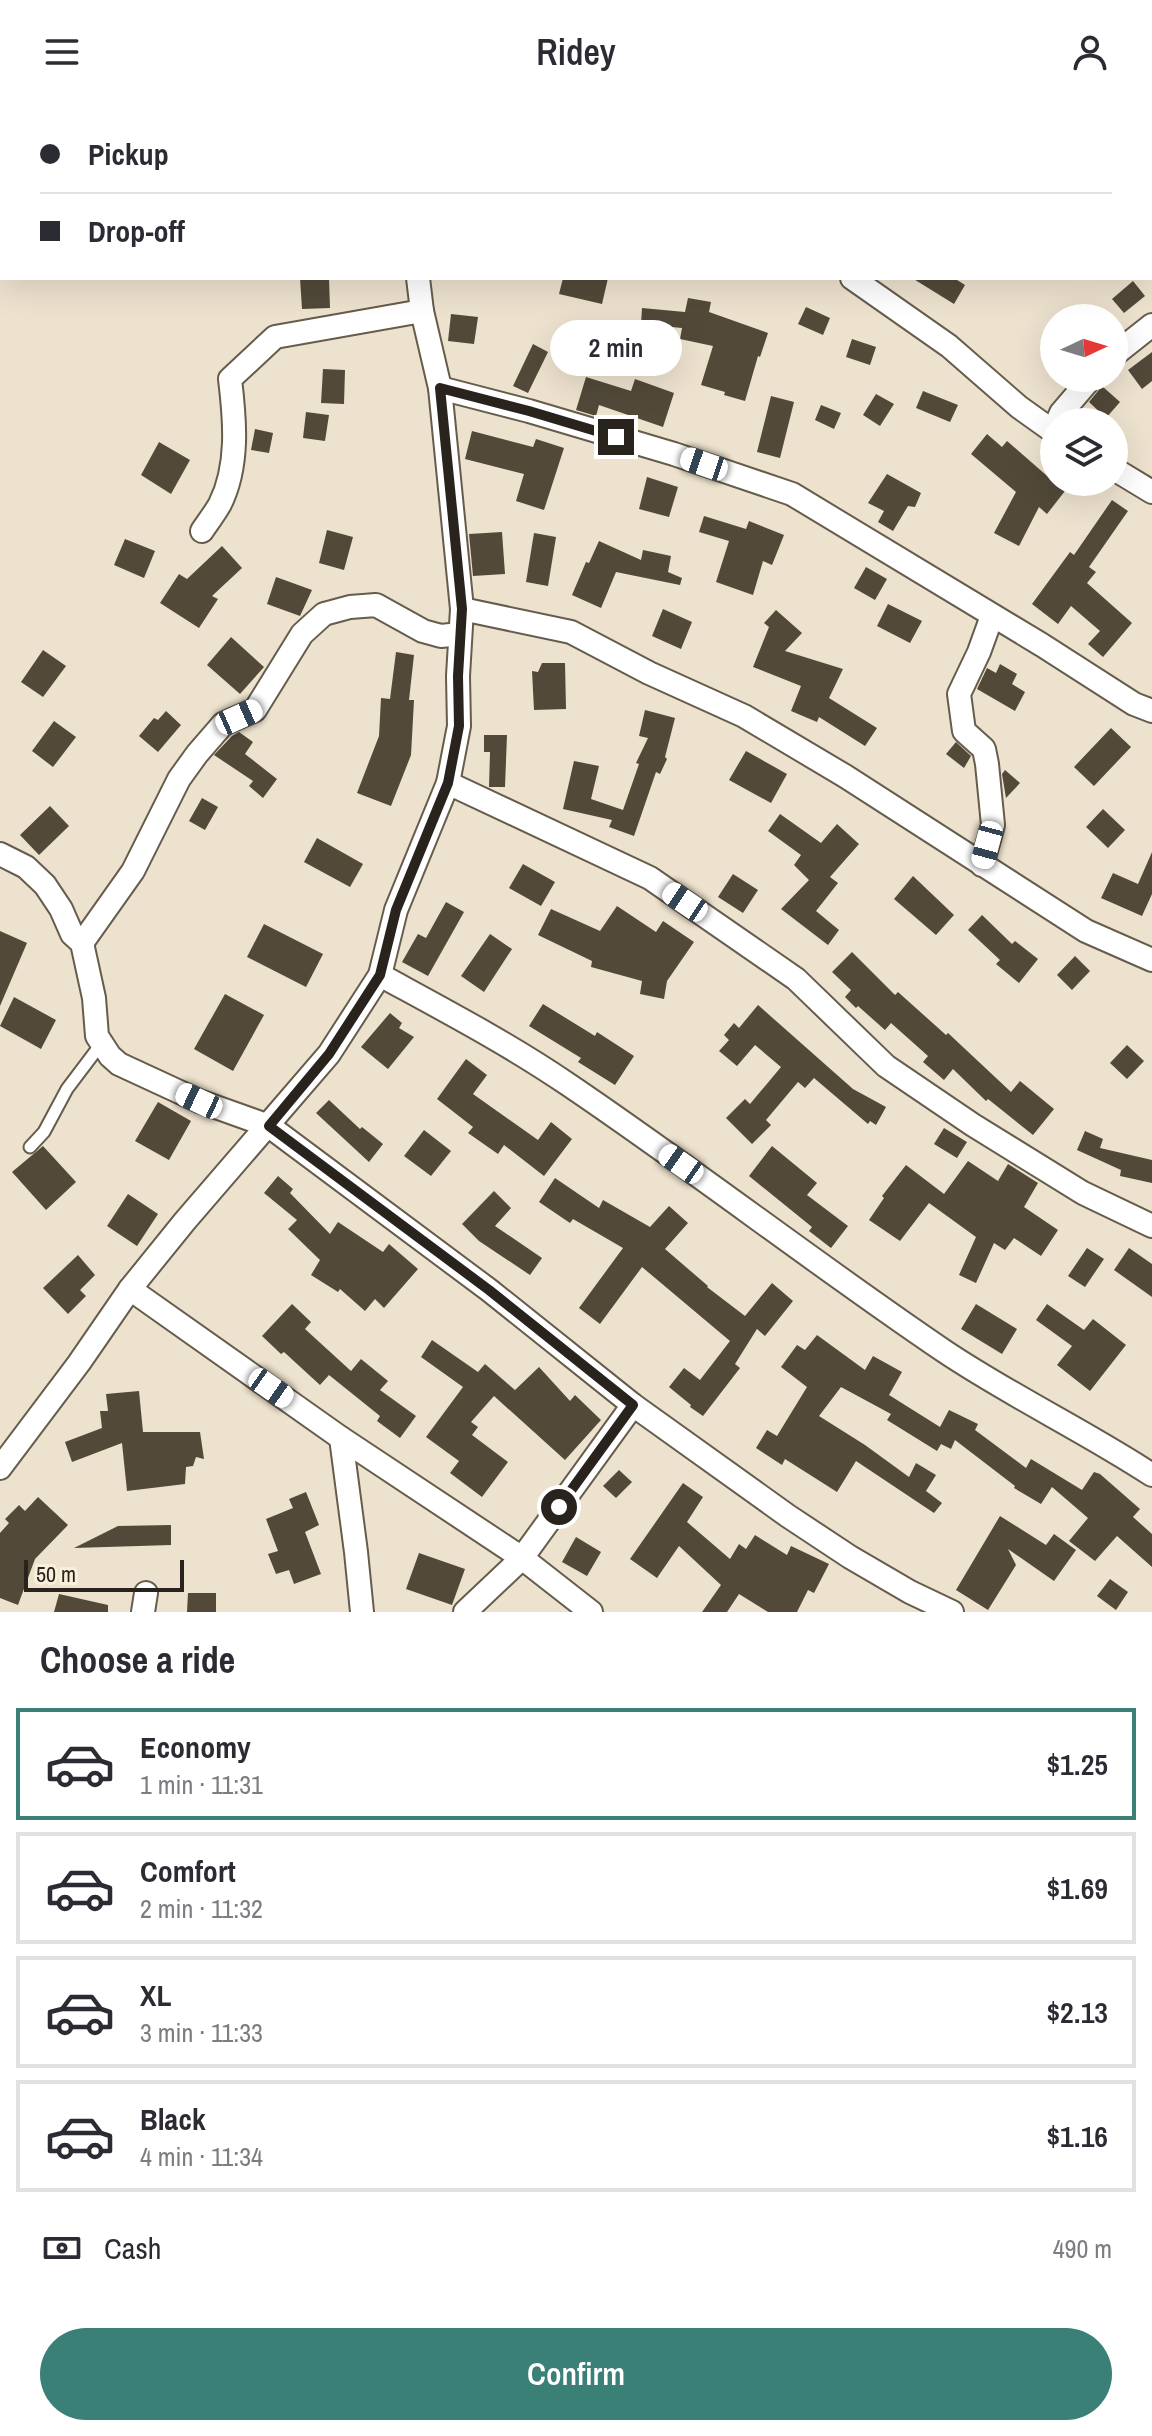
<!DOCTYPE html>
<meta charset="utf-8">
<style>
:root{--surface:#fff;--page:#f2f2f3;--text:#2b2b33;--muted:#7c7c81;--line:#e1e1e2;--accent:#3b8077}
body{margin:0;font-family:"Archivo Narrow",sans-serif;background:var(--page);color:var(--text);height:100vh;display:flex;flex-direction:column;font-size:30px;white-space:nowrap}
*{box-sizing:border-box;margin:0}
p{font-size:26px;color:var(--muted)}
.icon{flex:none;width:44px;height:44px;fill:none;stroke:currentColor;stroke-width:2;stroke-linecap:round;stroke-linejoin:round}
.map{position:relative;height:1508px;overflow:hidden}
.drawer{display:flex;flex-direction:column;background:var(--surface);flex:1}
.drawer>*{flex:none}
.top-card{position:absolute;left:0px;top:0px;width:1152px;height:176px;box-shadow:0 8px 32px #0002;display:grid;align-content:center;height:176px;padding:0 40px;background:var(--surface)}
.needle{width:52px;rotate:86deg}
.buttons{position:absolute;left:1040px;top:200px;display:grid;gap:16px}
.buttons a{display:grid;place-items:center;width:88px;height:88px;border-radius:50%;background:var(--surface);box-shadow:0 8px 32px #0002;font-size:40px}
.scale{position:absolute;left:24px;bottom:20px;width:160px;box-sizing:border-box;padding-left:8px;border:4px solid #28241d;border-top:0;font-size:22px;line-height:28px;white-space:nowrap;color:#28241d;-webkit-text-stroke:6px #faefdb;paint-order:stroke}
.end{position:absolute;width:36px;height:36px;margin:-18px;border:10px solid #28241d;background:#fff;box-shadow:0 0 0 4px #fff}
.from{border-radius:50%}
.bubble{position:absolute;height:56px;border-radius:28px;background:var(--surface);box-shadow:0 8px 32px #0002;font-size:26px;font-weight:600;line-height:56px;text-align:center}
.car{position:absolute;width:24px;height:48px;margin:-24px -12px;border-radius:10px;box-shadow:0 0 6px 2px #0007;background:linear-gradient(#fff 24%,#345 0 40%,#fff 0 76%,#345 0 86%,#fff 0)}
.top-card b{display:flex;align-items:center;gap:28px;height:76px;font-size:30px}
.top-card b+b{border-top:2px solid var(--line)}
.top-card i{width:20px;height:20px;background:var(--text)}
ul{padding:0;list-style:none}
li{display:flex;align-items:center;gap:24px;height:112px;margin:0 16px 12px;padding:0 24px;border:4px solid var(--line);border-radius:0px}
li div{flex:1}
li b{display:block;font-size:30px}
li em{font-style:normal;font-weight:600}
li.active{border-color:var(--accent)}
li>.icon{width:72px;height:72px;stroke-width:1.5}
h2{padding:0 40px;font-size:36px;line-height:96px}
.pay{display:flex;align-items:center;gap:20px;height:88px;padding:0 40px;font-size:30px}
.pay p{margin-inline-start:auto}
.action{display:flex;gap:16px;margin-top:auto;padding:16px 40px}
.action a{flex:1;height:92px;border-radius:48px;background:var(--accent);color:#fff;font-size:32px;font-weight:600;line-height:92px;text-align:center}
header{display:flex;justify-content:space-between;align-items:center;height:104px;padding:0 40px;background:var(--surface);font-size:36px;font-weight:600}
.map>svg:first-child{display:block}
.building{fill:#524939}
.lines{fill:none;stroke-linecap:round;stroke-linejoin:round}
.service-casing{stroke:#655c4b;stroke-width:15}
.minor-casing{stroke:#655c4b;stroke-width:26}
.service{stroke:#fff;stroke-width:11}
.minor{stroke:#fff;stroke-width:22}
.route{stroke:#28241d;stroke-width:10}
</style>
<header><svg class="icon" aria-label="menu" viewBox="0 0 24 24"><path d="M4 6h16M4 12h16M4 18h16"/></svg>Ridey<svg class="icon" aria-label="person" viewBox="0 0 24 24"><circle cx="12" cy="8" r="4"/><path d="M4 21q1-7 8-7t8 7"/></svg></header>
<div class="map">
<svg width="1152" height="1508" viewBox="0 0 1152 1508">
<rect width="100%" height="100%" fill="#ede2ce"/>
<g class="building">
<path d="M300,174H329L330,204L302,205Z"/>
<path d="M563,174H608L602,200L559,190Z"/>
<path d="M912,174H954L965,181L954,200Z"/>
<path d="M1133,177L1145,192L1124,209L1112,195Z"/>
<path d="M688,194L711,198L709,208L768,229L760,253L758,252L745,297L724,291L725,288L701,281L713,242L680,235L682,224L641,220L642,204L685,208Z"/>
<path d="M806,203L830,214L823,231L798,220Z"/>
<path d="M451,210L478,213L474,240L448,237Z"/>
<path d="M852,235L876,243L870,261L846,253Z"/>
<path d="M568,236L598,250L589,268L559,254Z"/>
<path d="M533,240L548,248L528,289L513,282Z"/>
<path d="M1152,248V277L1142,285L1128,266Z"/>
<path d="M323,265L345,266L344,300L321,299Z"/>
<path d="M586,273L631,287L635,275L674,289L663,323L599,301L596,312L576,306Z"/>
<path d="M1102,282L1120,298L1106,314L1089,298Z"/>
<path d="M923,287L958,301L950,318L916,304Z"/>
<path d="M876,290L894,300L880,322L863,311Z"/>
<path d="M771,292L794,298L780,354L757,348Z"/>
<path d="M821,301L841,309L834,325L815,316Z"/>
<path d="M306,308L329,311L325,337L303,334Z"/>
<path d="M255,325L273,329L269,349L251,346Z"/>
<path d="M472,327L533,343L536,335L564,344L544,406L516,397L524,370L465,355Z"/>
<path d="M987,330L1002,343L1007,337L1054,378H1072L1047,410L1039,403L1019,442L994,429L1016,388L971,350Z"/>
<path d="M159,338L190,356L171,390L141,371Z"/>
<path d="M887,370L921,389L915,403L908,402L893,427L878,418L884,407L868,399Z"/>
<path d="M647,373L678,383L669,413L639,405Z"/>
<path d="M1112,396L1128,407L1089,463L1096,468L1087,479L1132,519L1103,553L1088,540L1100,527L1071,502L1058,520L1032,500L1070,448L1074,451Z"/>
<path d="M704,412L746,425L749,417L784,431L772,461L763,457L753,491L716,478L729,437L699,428Z"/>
<path d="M327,426L353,433L344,466L319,459Z"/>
<path d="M502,428L505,470L473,472L469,430Z"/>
<path d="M534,429L556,433L548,482L526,478Z"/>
<path d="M125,435L155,447L144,474L114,461Z"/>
<path d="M599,437L641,456L643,446L671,452L668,468L682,474L680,481L616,468L601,504L572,491L586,458L589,459Z"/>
<path d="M222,442L242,464L212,492L218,495L199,524L160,499L179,470L187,475Z"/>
<path d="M866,463L887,475L875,496L854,484Z"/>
<path d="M276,473L312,486L300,512L267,500Z"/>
<path d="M888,500L922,517L910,539L877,522Z"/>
<path d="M663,505L692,518L681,545L652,532Z"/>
<path d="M776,506L802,529L785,547L843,565L829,594L877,624L865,642L819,613L817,618L791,607L801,582L753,563L769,523L764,519Z"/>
<path d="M231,533L264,563L240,590L207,561Z"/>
<path d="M43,546L66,562L43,593L21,578Z"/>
<path d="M396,548L414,551L409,596H414L411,651L391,702L357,689L379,632L381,594L390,595Z"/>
<path d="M542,559H565L566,605L534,606L532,567L538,568Z"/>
<path d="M1000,560L1017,570L1012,580L1025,588L1015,607L977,585L987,564L996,569Z"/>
<path d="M645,606L675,614L665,653L667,655L660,670L656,668L634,732L609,723L612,716L563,705L574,657L599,662L591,695L623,706L639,660L636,659L648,634L639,632Z"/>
<path d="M166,607L181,621L158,648L139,632L154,614L158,616Z"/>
<path d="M54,617L76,633L53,663L32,647Z"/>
<path d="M1111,624L1131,643L1094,682L1074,663Z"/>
<path d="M239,628L253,638L245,650L277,675L263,694L249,682L253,677L214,651L232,632Z"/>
<path d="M484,631H507L505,683H489L490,648H484Z"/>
<path d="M956,638L971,652L964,664L946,650Z"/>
<path d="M746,647L787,670L771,699L729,676Z"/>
<path d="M1005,666L1020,679L1006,694L1002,670Z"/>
<path d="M202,694L218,703L205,726L189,717Z"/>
<path d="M50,702L69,722L39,751L20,731Z"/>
<path d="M1103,705L1125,726L1108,744L1086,723Z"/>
<path d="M780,710L821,739L837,720L859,740L830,773L838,779L816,807L839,826L828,841L781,805L809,776L794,761L801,751L768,727Z"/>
<path d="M317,734L363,760L350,783L304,758Z"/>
<path d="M1152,748V790L1142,812L1101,794L1113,769L1138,780Z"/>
<path d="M523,760L555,778L541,802L509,784Z"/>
<path d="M733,770L758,786L743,809L718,793Z"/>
<path d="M913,772L954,811L936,831L894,795Z"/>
<path d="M446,798L464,808L428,872L402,858L418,830L426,834Z"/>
<path d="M617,802L656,828L663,817L694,838L667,877L664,895L640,890L642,877L591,863L592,857L538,831L551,805L600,827Z"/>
<path d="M982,811L1012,840L1015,837L1038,855L1019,879L996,860L1000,856L968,826Z"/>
<path d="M264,820L323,850L306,883L247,853Z"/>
<path d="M0,827L27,839L0,902Z"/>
<path d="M490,830L512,845L484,888L461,872Z"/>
<path d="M852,848L895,891L898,888L946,931L948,929L1011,988L1020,977L1054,1005L1033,1031L988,995L986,997L953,965L944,976L923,958L928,952L891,919L885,926L858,902L856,904L845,893L851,886L832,868Z"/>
<path d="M1075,852L1090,867L1072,886L1057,871Z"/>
<path d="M225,890L264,911L233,967L194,945Z"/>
<path d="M14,893L56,916L41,945L0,922Z"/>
<path d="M543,900L595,932L597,928L634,952L615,981L578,958L581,954L529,922Z"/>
<path d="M758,901L853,985L886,1003L876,1021L870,1017L868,1020L814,974L805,984L798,978L766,1016L771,1021L752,1040L726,1014L745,995L750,1000L781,963L755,941L737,962L719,947L729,936L724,931L734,919L739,924Z"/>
<path d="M390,909L402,919L399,924L414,933L388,965L361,943Z"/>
<path d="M1127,941L1144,957L1127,975L1110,959Z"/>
<path d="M466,955L487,971L473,990L538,1036L551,1018L572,1035L544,1072L504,1041L498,1050L468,1029L473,1023L437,995Z"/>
<path d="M329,996L360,1025L362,1023L383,1040L369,1058L316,1009Z"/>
<path d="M158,998L191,1017L169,1056L135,1037Z"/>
<path d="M944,1024L967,1038L957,1054L934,1040Z"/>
<path d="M424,1026L451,1047L431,1072L404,1052Z"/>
<path d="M1085,1027L1103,1035L1100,1044L1152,1056V1079L1120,1072L1121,1066L1077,1046Z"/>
<path d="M43,1042L76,1078L46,1106L12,1068Z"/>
<path d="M772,1042L817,1079L807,1091L848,1122L831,1144L809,1127L812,1123L749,1072Z"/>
<path d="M968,1057L998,1077L1008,1060L1038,1079L1024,1103L1058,1126L1041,1152L1014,1134L1005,1146L994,1139L976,1179L959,1171L976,1133L929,1099L900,1137L869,1116L884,1094L882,1092L906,1061L944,1090Z"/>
<path d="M278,1072L293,1085L290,1089L330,1130L338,1118L383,1148L389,1140L418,1165L384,1204L375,1195L365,1207L340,1185L338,1188L311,1171L320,1156L288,1125L297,1116L264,1089Z"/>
<path d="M555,1074L599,1104L603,1096L650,1123L669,1102L688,1119L665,1145L708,1182L707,1183L745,1212L772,1179L793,1197L765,1232L757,1225L735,1260L740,1264L703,1312L690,1303L691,1301L669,1283L684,1264L700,1276L730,1237L642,1163L600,1220L579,1204L623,1144L573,1115L570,1119L539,1098Z"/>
<path d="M494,1087L511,1104L495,1122L542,1154L530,1171L479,1137L462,1120Z"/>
<path d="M128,1090L158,1110L137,1142L107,1122Z"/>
<path d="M1087,1144L1104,1155L1085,1183L1068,1172Z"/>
<path d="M1129,1144L1152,1160V1193L1114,1166Z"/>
<path d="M78,1151L95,1171L80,1186L86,1192L68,1210L43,1184Z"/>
<path d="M292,1200L311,1218L305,1225L351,1267L361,1255L388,1277L380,1286L416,1312L400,1334L377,1317L380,1312L329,1271L320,1281L284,1248L281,1250L262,1232Z"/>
<path d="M976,1200L1017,1225L1002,1250L961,1225Z"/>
<path d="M1047,1200L1084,1226L1093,1215L1126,1241L1090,1287L1057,1261L1072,1242L1036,1216Z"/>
<path d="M817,1231L865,1266L873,1252L902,1268L889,1291L940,1323L949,1306L978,1320L975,1326L1026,1364L1031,1355L1082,1386L1094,1368L1100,1370L1140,1405L1133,1413L1152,1430V1463L1117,1432L1095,1457L1069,1437L1088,1414L1052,1383L1041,1400L1014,1384L1015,1382L955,1336L951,1345L941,1340L937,1347L887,1316L891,1310L841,1283L819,1312L865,1341L909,1373L916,1359L936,1371L926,1387L942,1399L934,1409L856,1357L837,1388L785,1355L782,1361L756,1344L767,1326L777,1332L807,1283L781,1263L797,1241L805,1246Z"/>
<path d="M432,1236L478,1268L485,1260L515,1286L539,1263L570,1297L575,1291L601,1316L565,1356L494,1292L471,1318L478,1323L472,1331L508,1358L482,1393L450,1369L459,1357L426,1333L463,1283L421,1253Z"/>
<path d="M139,1287L143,1328H200L204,1355L196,1353L193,1362L186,1363L185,1380L127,1387L122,1339L72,1358L65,1338L102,1324L100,1307H108L106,1290Z"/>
<path d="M619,1366L632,1378L616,1394L603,1382Z"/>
<path d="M683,1379L703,1393L687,1418L730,1455L739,1440L746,1445L755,1431L787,1451L791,1442L829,1460L814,1489L808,1486L797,1508H768L739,1490L727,1508H702L721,1481L679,1442L657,1474L630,1455Z"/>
<path d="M306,1388L319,1421L305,1428L321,1470L294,1480L289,1466L276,1470L268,1450L278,1447L266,1415L293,1404L289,1395Z"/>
<path d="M38,1393L68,1421L35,1455L18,1501L0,1494V1429L9,1419L5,1415L19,1401L25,1407Z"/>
<path d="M1000,1412L1046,1441L1054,1430L1076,1446L1054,1477L1008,1445L1016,1461L988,1506L956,1486Z"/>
<path d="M171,1421V1441L74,1444L118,1422Z"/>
<path d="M576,1433L601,1448L587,1472L562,1458Z"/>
<path d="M419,1449L465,1465L452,1501L406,1485Z"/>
<path d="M1110,1475L1128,1488L1116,1506L1097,1492Z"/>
<path d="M188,1489H216V1508H187Z"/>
<path d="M59,1490L108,1501V1508H54Z"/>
</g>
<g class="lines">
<defs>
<path id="service" d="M30,1043L44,1028L67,985L101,940"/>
<g id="minor">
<path d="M741,0L743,2"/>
<path d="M1091,0L1094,2"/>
<path d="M95,2L97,0"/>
<path d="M419,2V0"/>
<path d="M1140,2V0"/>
<path d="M0,111L2,108"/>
<path d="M1150,117L1152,124"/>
<path d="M852,174L949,242L1019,303L1054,328"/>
<path d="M1114,251L1152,221"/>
<path d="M440,284L529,307L674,350L792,390L1042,541L1134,600L1152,607"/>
<path d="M1057,318L1061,309L1091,274"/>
<path d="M1114,365L1152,388"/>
<path d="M202,427C208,418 215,409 220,400C239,362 235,316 230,275L275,233L422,207"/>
<path d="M462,505L571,528L649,569L744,612L845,672L1086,827L1152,856"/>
<path d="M448,679L650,774L796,875L886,962L973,1021L1083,1089L1152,1122"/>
<path d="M0,750L26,763L45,781L61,805L72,830L82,839L94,894L97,932L110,952L119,960L199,997L269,1022L489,1186L633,1301L788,1412L850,1453L910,1488L952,1508"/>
<path d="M982,761L993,721L987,660L984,645L964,627L959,590L979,548L992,512"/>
<path d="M82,839L133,767L179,675L197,650L223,620L255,606L302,530L324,510L350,503L376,501L423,527L441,532L460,530"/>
<path d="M380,871C444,906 509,940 569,981C696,1067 817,1161 944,1247C1011,1292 1085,1327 1152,1371"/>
<path d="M130,1185L341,1334L522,1454L591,1508"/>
<path d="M341,1334L356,1448L362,1508"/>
<path d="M0,1364L79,1259L130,1185L185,1117L329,950L380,871L396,806L448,679L459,622L458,572L462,505L440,284L422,207L418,174"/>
<path d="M143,1508L146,1489"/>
<path d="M465,1508L522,1454L633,1301"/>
</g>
</defs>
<use href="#service" class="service-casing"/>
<use href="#minor" class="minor-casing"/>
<use href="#service" class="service"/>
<use href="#minor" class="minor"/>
</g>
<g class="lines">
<path class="route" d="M559,1403L633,1301L489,1186L269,1022L329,950L380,871L396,806L448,679L459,622L458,572L462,505L440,284L529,307L616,333"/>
</g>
</svg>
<div class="buttons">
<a><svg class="needle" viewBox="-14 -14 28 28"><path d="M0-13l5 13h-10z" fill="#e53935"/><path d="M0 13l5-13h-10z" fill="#7c7c81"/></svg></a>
<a><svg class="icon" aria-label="layers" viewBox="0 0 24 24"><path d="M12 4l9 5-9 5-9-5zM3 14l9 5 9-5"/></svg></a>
</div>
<div class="scale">50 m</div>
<i class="end from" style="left:559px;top:1403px"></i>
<i class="end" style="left:616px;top:333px"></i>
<div class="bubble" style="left:550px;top:216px;width:132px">2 min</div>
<i class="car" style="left:704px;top:360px;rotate:289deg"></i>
<i class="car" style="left:239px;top:613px;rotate:66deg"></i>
<i class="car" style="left:987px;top:741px;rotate:195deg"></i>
<i class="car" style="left:685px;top:798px;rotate:304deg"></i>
<i class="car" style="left:199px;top:997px;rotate:295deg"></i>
<i class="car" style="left:681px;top:1060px;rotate:305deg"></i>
<i class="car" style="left:271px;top:1284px;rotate:125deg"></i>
<div class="top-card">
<b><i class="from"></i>Pickup</b>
<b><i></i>Drop-off</b>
</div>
</div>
<section class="drawer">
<h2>Choose a ride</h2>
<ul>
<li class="active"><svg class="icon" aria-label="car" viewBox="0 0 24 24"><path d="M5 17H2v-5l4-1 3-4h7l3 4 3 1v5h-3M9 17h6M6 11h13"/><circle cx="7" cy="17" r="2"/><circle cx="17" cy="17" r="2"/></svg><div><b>Economy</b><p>1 min · 11:31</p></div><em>$1.25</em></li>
<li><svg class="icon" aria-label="car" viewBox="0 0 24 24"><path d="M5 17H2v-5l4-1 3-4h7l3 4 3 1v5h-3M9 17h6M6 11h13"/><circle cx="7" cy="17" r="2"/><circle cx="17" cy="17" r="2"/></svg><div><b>Comfort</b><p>2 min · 11:32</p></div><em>$1.69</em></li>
<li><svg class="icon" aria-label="car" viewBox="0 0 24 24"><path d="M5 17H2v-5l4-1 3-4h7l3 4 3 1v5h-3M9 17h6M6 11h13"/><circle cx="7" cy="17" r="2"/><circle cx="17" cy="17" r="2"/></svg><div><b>XL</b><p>3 min · 11:33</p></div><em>$2.13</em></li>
<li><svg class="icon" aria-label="car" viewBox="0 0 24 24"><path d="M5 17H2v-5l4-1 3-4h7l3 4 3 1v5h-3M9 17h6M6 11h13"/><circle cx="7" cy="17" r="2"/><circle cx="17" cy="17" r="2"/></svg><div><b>Black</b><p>4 min · 11:34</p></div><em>$1.16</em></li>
</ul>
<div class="pay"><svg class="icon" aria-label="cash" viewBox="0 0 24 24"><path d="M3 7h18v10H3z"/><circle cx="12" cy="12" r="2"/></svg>Cash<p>490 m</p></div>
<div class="action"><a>Confirm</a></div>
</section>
